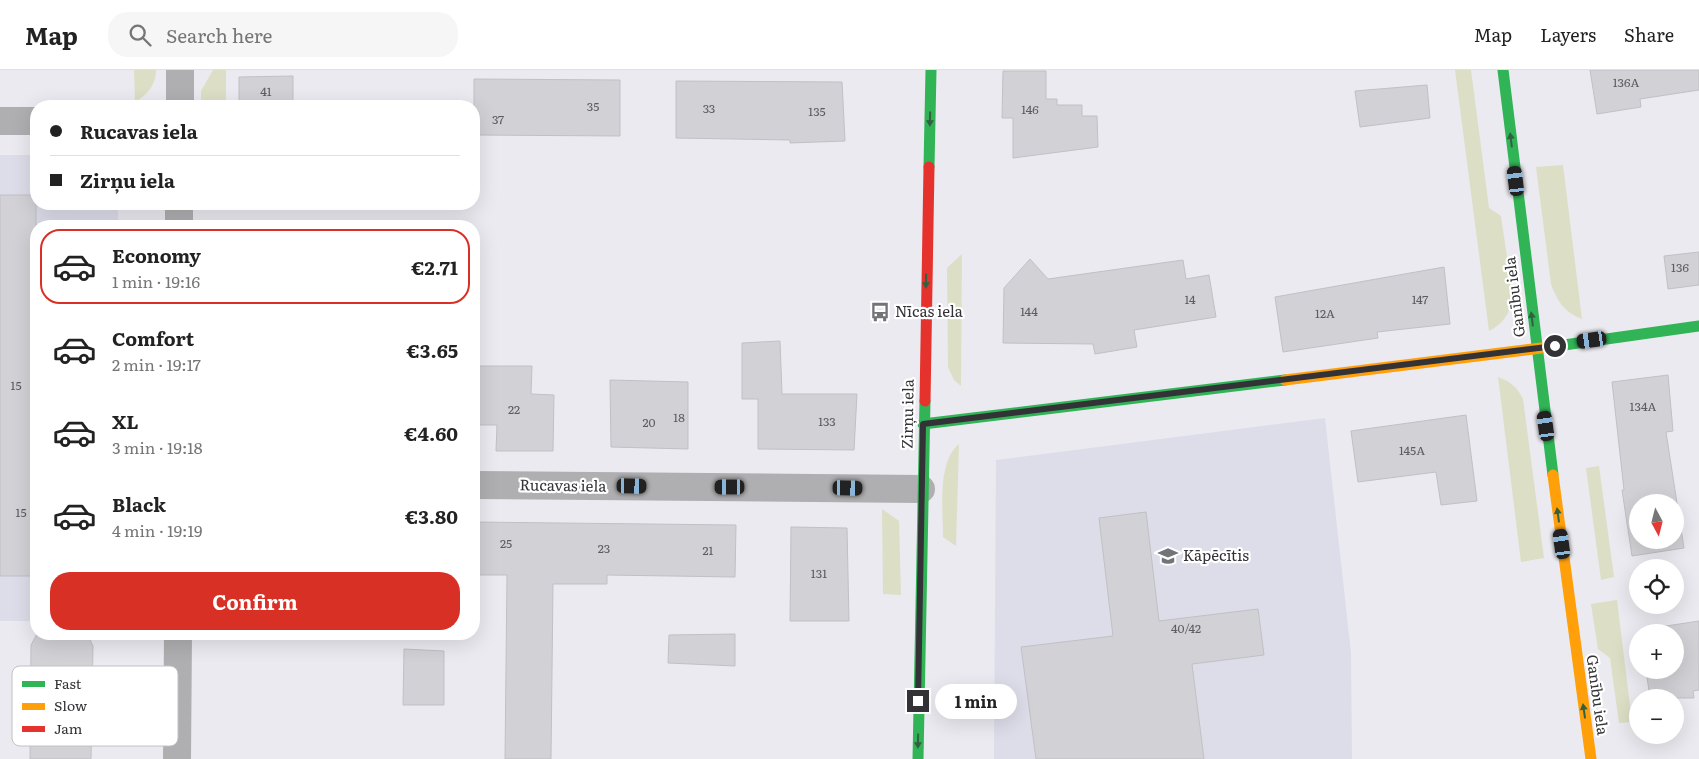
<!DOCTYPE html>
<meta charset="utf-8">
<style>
:root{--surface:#fff;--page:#f6f6f6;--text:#222;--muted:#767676;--line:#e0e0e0;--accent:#d93025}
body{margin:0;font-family:Literata,serif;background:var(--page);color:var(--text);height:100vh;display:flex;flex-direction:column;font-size:19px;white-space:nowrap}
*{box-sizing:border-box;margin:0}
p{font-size:16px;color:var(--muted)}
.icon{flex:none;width:28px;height:28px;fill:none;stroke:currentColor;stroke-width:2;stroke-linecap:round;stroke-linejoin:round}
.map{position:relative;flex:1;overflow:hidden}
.side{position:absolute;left:30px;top:150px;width:450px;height:420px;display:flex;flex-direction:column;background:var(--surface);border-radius:20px;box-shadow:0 5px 20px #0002}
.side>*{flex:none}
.hud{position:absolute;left:30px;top:30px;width:450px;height:110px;border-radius:20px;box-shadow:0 5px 20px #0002;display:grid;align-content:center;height:110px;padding:0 20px;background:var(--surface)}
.needle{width:32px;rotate:173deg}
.fabs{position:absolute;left:1629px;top:424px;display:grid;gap:10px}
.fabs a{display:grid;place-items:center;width:55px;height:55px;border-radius:50%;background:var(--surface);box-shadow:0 5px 20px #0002;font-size:25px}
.end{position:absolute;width:22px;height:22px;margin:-11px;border:6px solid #333337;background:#fff;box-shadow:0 0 0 2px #fff}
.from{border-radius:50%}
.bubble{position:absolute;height:35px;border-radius:18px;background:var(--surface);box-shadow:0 5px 20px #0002;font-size:16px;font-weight:700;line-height:35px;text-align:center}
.car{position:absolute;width:15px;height:30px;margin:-15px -8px;border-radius:6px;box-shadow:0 0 4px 1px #0007;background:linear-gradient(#222 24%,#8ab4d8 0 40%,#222 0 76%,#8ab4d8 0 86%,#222 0)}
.hud b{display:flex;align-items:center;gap:18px;height:48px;font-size:19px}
.hud b+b{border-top:1px solid var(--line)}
.hud i{width:12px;height:12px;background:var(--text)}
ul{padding:9px 0 0;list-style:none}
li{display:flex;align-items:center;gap:15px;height:75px;margin:0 10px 8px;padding:0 10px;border:2px solid transparent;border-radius:20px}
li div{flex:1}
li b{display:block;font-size:19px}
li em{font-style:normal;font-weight:700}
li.active{border-color:var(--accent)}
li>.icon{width:45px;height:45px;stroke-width:1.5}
.cta{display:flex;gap:10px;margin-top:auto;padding:10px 20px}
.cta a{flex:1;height:58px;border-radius:20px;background:var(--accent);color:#fff;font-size:20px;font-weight:700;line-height:58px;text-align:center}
header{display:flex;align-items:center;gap:30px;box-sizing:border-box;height:70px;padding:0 25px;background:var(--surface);border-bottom:1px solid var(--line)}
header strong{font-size:24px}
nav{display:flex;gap:28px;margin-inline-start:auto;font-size:18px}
.search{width:350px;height:45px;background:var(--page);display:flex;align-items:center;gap:12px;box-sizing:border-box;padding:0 18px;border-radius:20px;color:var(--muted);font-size:19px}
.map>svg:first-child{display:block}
.built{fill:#ddddea}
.green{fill:#dcdfc5}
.building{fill:#d1d1d6;stroke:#c0c0c5;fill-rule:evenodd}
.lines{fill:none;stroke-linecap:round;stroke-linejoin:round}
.street{stroke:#afaeb0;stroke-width:28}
.fast{stroke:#30b455;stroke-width:11}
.slow{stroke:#ff9f0a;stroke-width:11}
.jam{stroke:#e5322d;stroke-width:11}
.oneway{fill:#326042}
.route{stroke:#333337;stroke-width:6}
.labels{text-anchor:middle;stroke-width:4.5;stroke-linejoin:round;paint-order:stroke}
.number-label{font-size:12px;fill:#5d5d61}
.street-label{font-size:15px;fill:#333337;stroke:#fff}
.poi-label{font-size:15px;fill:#333337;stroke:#fff;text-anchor:start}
.key{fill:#fff;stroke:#c2c2c3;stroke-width:1}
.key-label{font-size:14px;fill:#333337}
</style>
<header>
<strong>Map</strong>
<div class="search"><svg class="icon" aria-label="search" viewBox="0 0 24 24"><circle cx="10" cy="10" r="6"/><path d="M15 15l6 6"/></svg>Search here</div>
<nav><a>Map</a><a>Layers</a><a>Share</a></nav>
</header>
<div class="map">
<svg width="1699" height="689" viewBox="0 0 1699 689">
<rect width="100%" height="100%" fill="#eaeaf0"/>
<g class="built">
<path d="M0,85H36V134H118V156H36V551H0Z"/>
<path d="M1325,348L1351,583L1352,689H994L996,390Z"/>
</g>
<g class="green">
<path d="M134,0H156C156,15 147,25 135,32Z"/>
<path d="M213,0H226V36H201V21Z"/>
<path d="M1455,0H1471L1489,138L1501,146C1503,163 1514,223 1511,235C1508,247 1499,256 1489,261Z"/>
<path d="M1563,95L1582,249C1565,243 1557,231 1551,214L1536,97Z"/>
<path d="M962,184L961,316L954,310L948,297L947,198Z"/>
<path d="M1498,307C1511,312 1517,317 1523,329L1544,488L1521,492Z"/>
<path d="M959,374L956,476L943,467C943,440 937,392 959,374Z"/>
<path d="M1599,396L1614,507L1601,510L1586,398Z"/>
<path d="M882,439L899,451L901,525L883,524Z"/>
<path d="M1617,530L1632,652L1619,653L1610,588L1598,579L1591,534Z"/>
</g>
<g class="building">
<path d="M1590,0H1699V20L1640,29L1641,37L1597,44Z"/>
<path d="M1003,1H1046V29H1057V35H1082V46H1097L1098,77L1013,88V48H1002Z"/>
<path d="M293,6V36H239V7Z"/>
<path d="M474,9L620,10V66L474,65Z"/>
<path d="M676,11L842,12L845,71L790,73V70L676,68Z"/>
<path d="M1427,15L1430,48L1360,57L1355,21Z"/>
<path d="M0,125H36V231L31,369H36V506H0Z"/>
<path d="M1699,182V215L1668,219L1664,186Z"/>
<path d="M1030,189L1048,209L1183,190L1186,209L1209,205L1216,247L1134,260L1137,277L1095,284L1093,274L1003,273L1004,218Z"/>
<path d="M1444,197L1450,254L1377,262L1378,268L1283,282L1275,227Z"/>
<path d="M780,271L782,324H857L854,380L758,379V329H742V273Z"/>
<path d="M476,296H532L531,324L554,325L553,381H496L497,355H474Z"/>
<path d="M1668,305L1673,361L1666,362L1684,478L1632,486L1622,420H1624L1612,312ZM1638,432H1675V470H1638Z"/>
<path d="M610,310L688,312V379L611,377Z"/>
<path d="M1466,345L1477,431L1441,435L1436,402L1358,412L1351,361Z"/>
<path d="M1146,442L1159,551L1258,539L1264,585L1192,594L1204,689H1036L1021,577L1113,566L1099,448Z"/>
<path d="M474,452L736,455L735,507L607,505V514H553L551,689H505L507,505H474Z"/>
<path d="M791,457L847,458L849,551H790Z"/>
<path d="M1699,551V620L1693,621L1694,628H1650L1646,600H1675V562H1640V560Z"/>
<path d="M37,564H87L93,576L91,689H30L31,575Z"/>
<path d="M735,564V596L668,593L669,565Z"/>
<path d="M404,579L444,581V635H403Z"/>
</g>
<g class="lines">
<g class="street">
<path d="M180,36V0"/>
<path d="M0,51H36"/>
<path d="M179,134V156"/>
<path d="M474,415L921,419"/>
<path d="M177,689L178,564"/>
</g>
<g class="fast">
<path d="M1503,0L1553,405"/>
<path d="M929,97L931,0"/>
<path d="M1557,276L1699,256"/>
<path d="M923,354L1285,310"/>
<path d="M918,689L925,331"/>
</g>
<g class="slow">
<path d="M1285,310L1557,276"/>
<path d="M1553,405L1591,689"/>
</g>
<path class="jam" d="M925,331L929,97"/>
</g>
<defs><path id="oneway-solid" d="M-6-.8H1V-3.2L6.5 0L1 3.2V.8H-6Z" transform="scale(1.25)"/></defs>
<g class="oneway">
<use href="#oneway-solid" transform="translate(930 49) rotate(91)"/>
<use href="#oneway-solid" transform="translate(1511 70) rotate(-97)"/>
<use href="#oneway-solid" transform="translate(926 211) rotate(91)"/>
<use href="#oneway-solid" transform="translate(1532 249) rotate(-97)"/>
<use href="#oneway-solid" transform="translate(1558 445) rotate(-98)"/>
<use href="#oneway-solid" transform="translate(1584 641) rotate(-98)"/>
<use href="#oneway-solid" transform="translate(918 671) rotate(91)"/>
</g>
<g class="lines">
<path class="route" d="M918,631L923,354L1555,276"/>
</g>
<defs>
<symbol id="bus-bare" viewBox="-9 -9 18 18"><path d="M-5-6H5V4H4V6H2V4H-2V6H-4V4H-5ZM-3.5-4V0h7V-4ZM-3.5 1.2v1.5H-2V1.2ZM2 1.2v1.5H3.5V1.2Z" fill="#737378" stroke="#fff" stroke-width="2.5" paint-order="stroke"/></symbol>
<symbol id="school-bare" viewBox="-9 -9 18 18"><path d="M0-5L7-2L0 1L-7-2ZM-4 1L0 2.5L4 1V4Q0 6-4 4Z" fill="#737378" stroke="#fff" stroke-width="2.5" paint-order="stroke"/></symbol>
</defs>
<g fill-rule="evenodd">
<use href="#bus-bare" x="866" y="228" width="28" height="28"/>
<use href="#school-bare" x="1154" y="472" width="28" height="28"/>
</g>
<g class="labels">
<g class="number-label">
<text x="1626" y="17">136A</text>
<text x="266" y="26">41</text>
<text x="593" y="41">35</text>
<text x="709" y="43">33</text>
<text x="1030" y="44">146</text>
<text x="817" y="46">135</text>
<text x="498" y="54">37</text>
<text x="1680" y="202">136</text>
<text x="1190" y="234">14</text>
<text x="1420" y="234">147</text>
<text x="1029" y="246">144</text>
<text x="1325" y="248">12A</text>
<text x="16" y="320">15</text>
<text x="1643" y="341">134A</text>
<text x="514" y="344">22</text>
<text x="679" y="352">18</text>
<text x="827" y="356">133</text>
<text x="649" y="357">20</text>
<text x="1412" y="385">145A</text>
<text x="21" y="447">15</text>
<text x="506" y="478">25</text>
<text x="604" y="483">23</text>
<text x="708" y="485">21</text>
<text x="819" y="508">131</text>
<text x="1186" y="563">40/42</text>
</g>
<g class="street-label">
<text transform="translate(1515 227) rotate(-97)" y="5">Ganību iela</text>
<text transform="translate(908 344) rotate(-89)" y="5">Zirņu iela</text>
<text transform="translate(563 416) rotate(1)" y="5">Rucavas iela</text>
<text transform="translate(1597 625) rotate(82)" y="5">Ganību iela</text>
</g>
<g class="poi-label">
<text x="895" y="247">Nīcas iela</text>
<text x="1183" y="491">Kāpēcītis</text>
</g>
</g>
<rect x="12" y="596" width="166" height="80" rx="8" class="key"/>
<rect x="22" y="611" width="23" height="6" fill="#30b455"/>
<rect x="22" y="633" width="23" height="7" fill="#ff9f0a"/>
<rect x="22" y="656" width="23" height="6" fill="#e5322d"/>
<g class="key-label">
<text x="54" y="619">Fast</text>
<text x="54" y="641">Slow</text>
<text x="54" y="664">Jam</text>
</g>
</svg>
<div class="fabs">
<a><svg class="needle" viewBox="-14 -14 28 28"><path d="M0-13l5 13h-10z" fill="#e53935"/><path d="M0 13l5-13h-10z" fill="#767676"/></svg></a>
<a><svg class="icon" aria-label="locate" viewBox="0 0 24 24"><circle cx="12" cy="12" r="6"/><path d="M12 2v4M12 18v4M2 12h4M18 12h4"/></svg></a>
<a>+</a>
<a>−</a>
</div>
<i class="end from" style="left:1555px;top:276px"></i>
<i class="end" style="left:918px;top:631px"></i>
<div class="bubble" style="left:935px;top:614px;width:82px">1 min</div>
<i class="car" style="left:1516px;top:111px;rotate:353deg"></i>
<i class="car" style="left:1592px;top:270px;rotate:262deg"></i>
<i class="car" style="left:1546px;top:356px;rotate:352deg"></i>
<i class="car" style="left:632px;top:416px;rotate:91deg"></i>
<i class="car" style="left:730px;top:417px;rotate:270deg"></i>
<i class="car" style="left:848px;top:418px;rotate:91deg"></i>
<i class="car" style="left:1562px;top:474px;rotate:352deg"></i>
<div class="hud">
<b><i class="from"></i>Rucavas iela</b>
<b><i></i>Zirņu iela</b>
</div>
<section class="side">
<ul>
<li class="active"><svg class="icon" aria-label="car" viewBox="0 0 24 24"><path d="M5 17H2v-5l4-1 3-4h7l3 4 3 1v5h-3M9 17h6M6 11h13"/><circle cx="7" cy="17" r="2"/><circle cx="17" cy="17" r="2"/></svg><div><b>Economy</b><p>1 min · 19:16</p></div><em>€2.71</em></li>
<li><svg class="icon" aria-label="car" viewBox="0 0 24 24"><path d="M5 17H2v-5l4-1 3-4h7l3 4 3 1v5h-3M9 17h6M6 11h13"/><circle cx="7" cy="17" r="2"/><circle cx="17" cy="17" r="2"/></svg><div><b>Comfort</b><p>2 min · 19:17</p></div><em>€3.65</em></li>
<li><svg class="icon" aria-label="car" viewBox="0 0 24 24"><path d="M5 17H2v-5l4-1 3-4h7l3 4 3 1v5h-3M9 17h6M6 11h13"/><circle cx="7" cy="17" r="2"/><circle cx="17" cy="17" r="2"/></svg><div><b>XL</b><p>3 min · 19:18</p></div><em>€4.60</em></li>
<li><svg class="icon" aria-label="car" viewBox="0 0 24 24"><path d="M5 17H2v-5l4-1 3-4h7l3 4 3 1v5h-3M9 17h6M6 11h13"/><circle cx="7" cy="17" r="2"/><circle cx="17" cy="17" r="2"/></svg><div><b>Black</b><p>4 min · 19:19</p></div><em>€3.80</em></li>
</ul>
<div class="cta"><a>Confirm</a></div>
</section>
</div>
